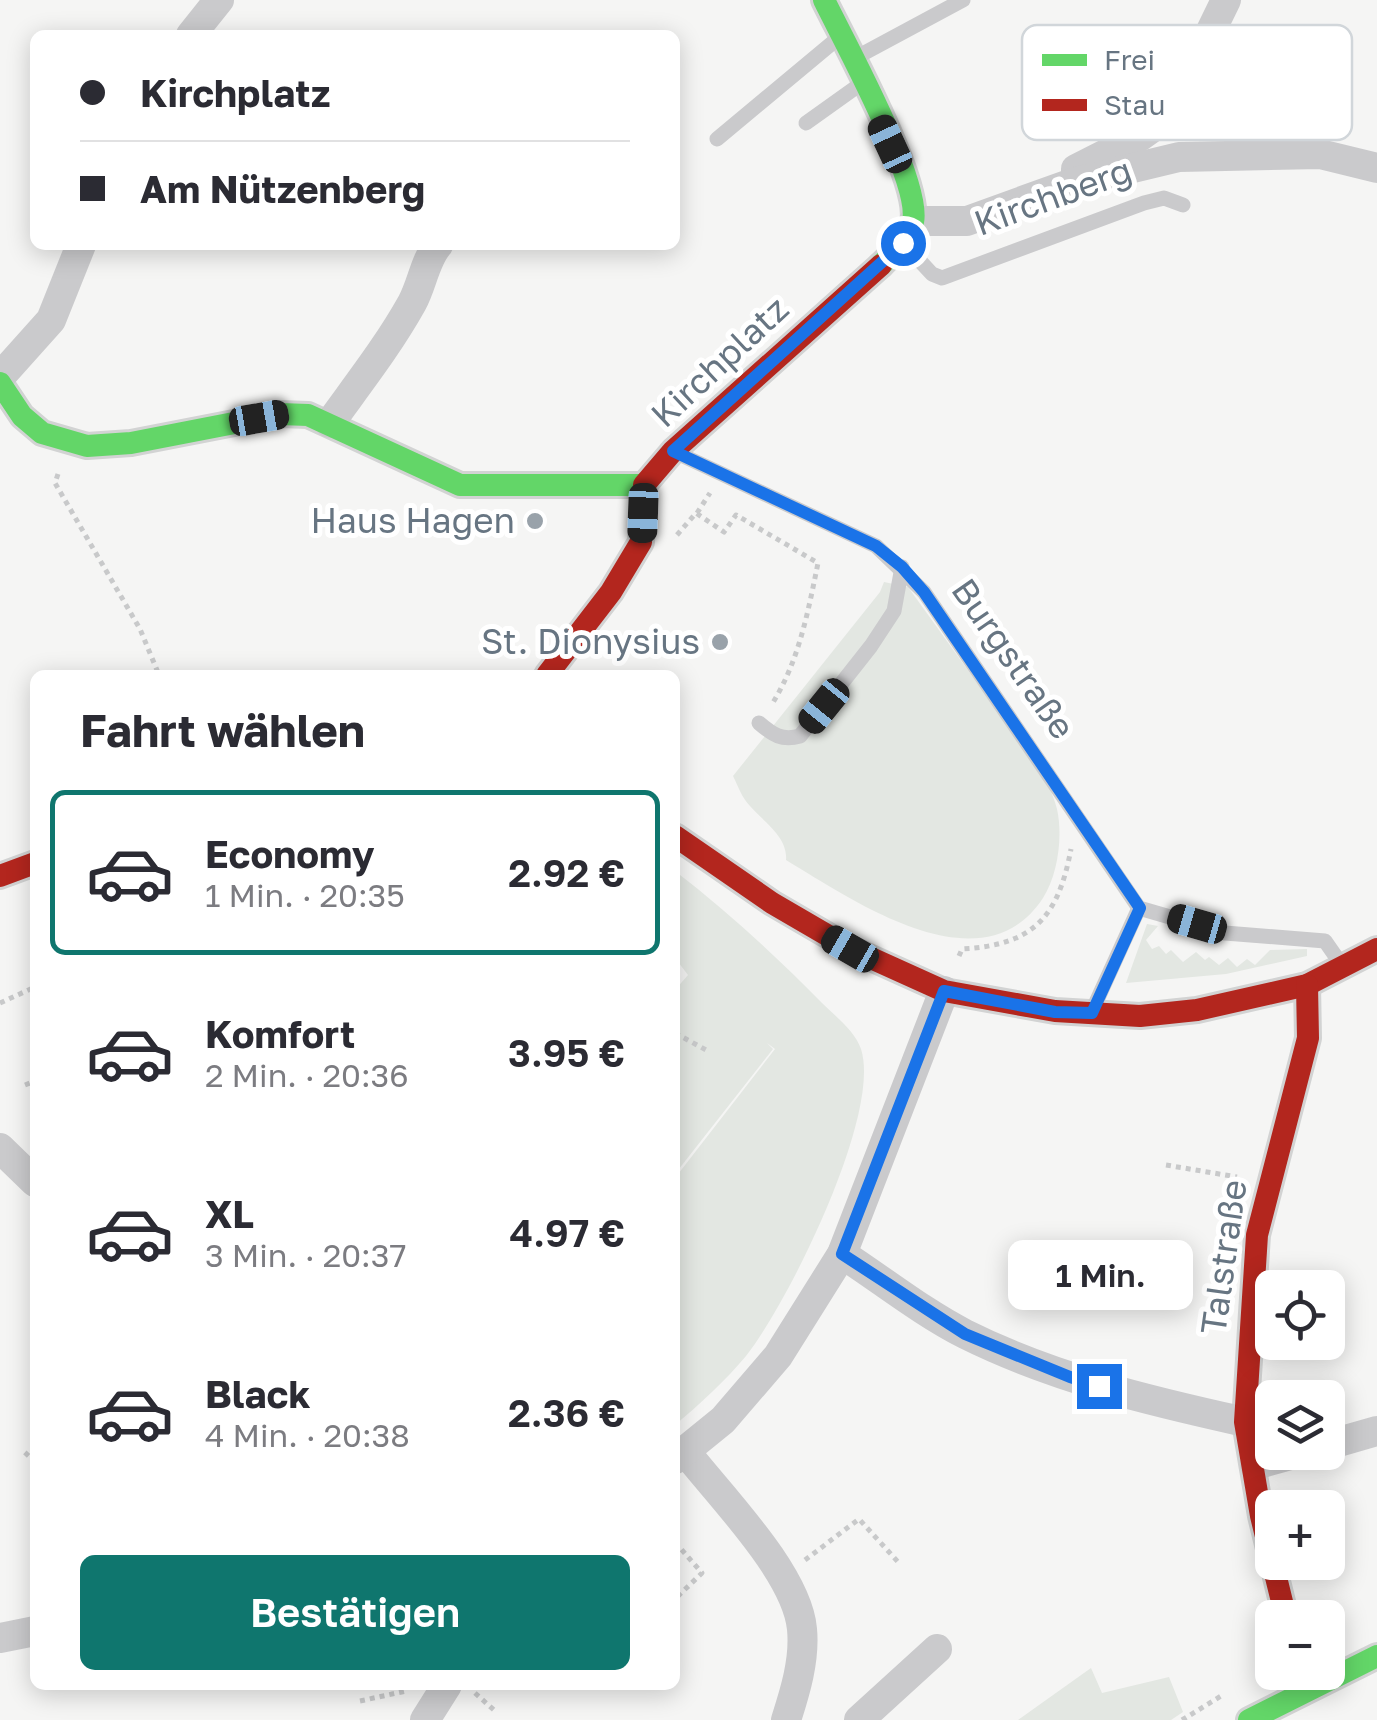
<!DOCTYPE html>
<html lang="de">
<meta charset="utf-8">
<style>
:root{--surface:#fff;--page:#f2f2f3;--text:#2b2b33;--muted:#7c7c81;--line:#e1e1e2;--accent:#0f766e}
body{margin:0;font-family:"Golos Text",sans-serif;background:var(--page);color:var(--text);height:100vh;display:flex;flex-direction:column;font-size:38px;white-space:nowrap}
*{box-sizing:border-box;margin:0}
p{font-size:32px;color:var(--muted)}
.icon{flex:none;width:55px;height:55px;fill:none;stroke:currentColor;stroke-width:2;stroke-linecap:round;stroke-linejoin:round}
.map{position:relative;flex:1;overflow:hidden}
.drawer{position:absolute;left:30px;top:670px;width:650px;height:1020px;display:flex;flex-direction:column;background:var(--surface);border-radius:15px;box-shadow:0 5px 25px #0003}
.drawer>*{flex:none}
.hud{position:absolute;left:30px;top:30px;width:650px;height:220px;border-radius:15px;box-shadow:0 5px 25px #0003;display:grid;align-content:center;height:220px;padding:0 50px;background:var(--surface)}
.controls{position:absolute;left:1255px;top:1270px;display:grid;gap:20px}
.controls a{display:grid;place-items:center;width:90px;height:90px;border-radius:15px;background:var(--surface);box-shadow:0 5px 25px #0003;font-size:50px}
.end{position:absolute;width:45px;height:45px;margin:-22px;border:12px solid #1a73e8;background:#fff;box-shadow:0 0 0 5px #fff}
.from{border-radius:50%}
.bubble{position:absolute;height:70px;border-radius:15px;background:var(--surface);box-shadow:0 5px 25px #0003;font-size:32px;font-weight:600;line-height:70px;text-align:center}
.car{position:absolute;width:30px;height:60px;margin:-30px -15px;border-radius:12px;box-shadow:0 0 8px 2px #0007;background:linear-gradient(#222 24%,#8ab4d8 0 40%,#222 0 76%,#8ab4d8 0 86%,#222 0)}
.hud b{display:flex;align-items:center;gap:35px;height:95px;font-size:38px}
.hud b+b{border-top:2px solid var(--line)}
.hud i{width:25px;height:25px;background:var(--text)}
ul{padding:0;list-style:none}
li{display:flex;align-items:center;gap:30px;height:165px;margin:0 20px 15px;padding:0 30px;border:5px solid transparent;border-radius:15px}
li div{flex:1}
li b{display:block;font-size:38px}
li em{font-style:normal;font-weight:600}
li.selected{border-color:var(--accent)}
li>.icon{width:90px;height:90px;stroke-width:1.5}
h2{padding:0 50px;font-size:45px;line-height:120px}
.cta{display:flex;gap:20px;margin-top:auto;padding:20px 50px}
.cta a{flex:1;height:115px;border-radius:15px;background:var(--accent);color:#fff;font-size:40px;font-weight:600;line-height:115px;text-align:center}
.map>svg:first-child{display:block}
.green{fill:#e3e7e2}
.lines{fill:none;stroke-linecap:round;stroke-linejoin:round}
.fast-casing{stroke:#d2d3d3;stroke-width:28}
.jam-casing{stroke:#d2d3d3;stroke-width:28}
.path{stroke:#c8c9ca;stroke-width:5;stroke-dasharray:5 5;stroke-linecap:butt}
.lane{stroke:#cacacc;stroke-width:15}
.street{stroke:#cacacc;stroke-width:30}
.fast{stroke:#63d668;stroke-width:22}
.jam{stroke:#b3261e;stroke-width:22}
.route{stroke:#1a73e8;stroke-width:12}
.poi-dot{fill:#99a2aa;stroke:#fff;stroke-width:4}
.labels{text-anchor:middle;stroke-width:10;stroke-linejoin:round;paint-order:stroke}
.street-label{font-size:35px;fill:#677582;stroke:#fff}
.poi-label{font-size:35px;fill:#677582;stroke:#fff;text-anchor:end}
.key{fill:#fff;stroke:#d1d6da;stroke-width:2.5}
.key-label{font-size:28px;fill:#677582}
</style>
<div class="map">
<svg width="1377" height="1720" viewBox="0 0 1377 1720">
<rect width="100%" height="100%" fill="#f5f5f4"/>
<g class="green">
<path d="M884,582L908,587C939,630 971,674 1002,718C1021,745 1049,776 1057,809C1063,836 1058,875 1043,898C982,991 853,900 786,860C788,837 764,822 750,806C742,798 738,786 733,776L880,592Z"/>
<path d="M675,871C728,912 775,955 822,1003C835,1016 855,1031 861,1049C882,1114 788,1303 746,1356C725,1381 700,1404 675,1425V1178L775,1049L767,1043L773,1049L675,1174V990L688,975L675,958Z"/>
<path d="M1147,924L1158,926L1146,940L1152,949L1159,946L1166,954L1171,950L1183,962L1196,952L1205,960L1209,957L1219,965L1228,958L1237,967L1247,959L1255,965L1270,950L1307,949V956L1226,974L1126,983Z"/>
<path d="M1091,1668L1102,1693L1169,1677L1183,1712L1171,1720H1018Z"/>
</g>
<g class="lines">
<defs>
<g id="fast">
<path d="M824,0C844,41 922,183 913,222C909,239 893,253 881,265"/>
<path d="M0,383L22,416L42,433L87,446L131,443L280,414L308,415L460,485H644"/>
<path d="M1249,1720L1377,1656"/>
</g>
<g id="jam">
<path d="M547,675L611,592L641,542L644,485L673,451L881,265"/>
<path d="M675,836L772,903L851,949L944,991L1055,1011L1140,1016L1197,1010L1307,985L1377,949"/>
<path d="M0,876L35,863"/>
<path d="M1286,1618L1261,1516L1245,1422L1257,1235L1308,1038L1307,985"/>
</g>
</defs>
<use href="#fast" class="fast-casing"/>
<use href="#jam" class="jam-casing"/>
<g class="path">
<path d="M58,474L55,483L140,629L159,675"/>
<path d="M697,513L710,493"/>
<path d="M677,535L696,513L724,532L736,515L818,563C808,612 799,661 772,704"/>
<path d="M959,956L962,949C1033,945 1058,918 1071,849"/>
<path d="M0,1003L35,987"/>
<path d="M675,1033L708,1051"/>
<path d="M25,1085L35,1081"/>
<path d="M1166,1165L1237,1177"/>
<path d="M25,1456L35,1445"/>
<path d="M675,1542L702,1573L675,1599"/>
<path d="M805,1560L859,1519L899,1563"/>
<path d="M675,1638L681,1645"/>
<path d="M475,1693L495,1711"/>
<path d="M360,1701L406,1691"/>
<path d="M1182,1720L1221,1696"/>
</g>
<g class="lane">
<path d="M855,58L963,0"/>
<path d="M806,123L862,83"/>
<path d="M717,139L837,39"/>
<path d="M906,246L932,274L942,278L1144,203L1164,198L1183,205"/>
<path d="M677,453L876,546L924,592L1139,908L1225,933L1325,941L1341,964"/>
<path d="M759,723C773,735 782,741 800,736L871,646L894,611L902,567"/>
<path d="M1093,1009L1139,908"/>
</g>
<g class="street">
<path d="M191,35L219,0"/>
<path d="M1076,174V169L1139,137L1170,115L1226,0"/>
<path d="M914,221H967L1075,182L1179,157L1320,154L1377,168"/>
<path d="M0,377L51,320L81,245"/>
<path d="M330,423C358,384 388,346 412,303C422,285 425,260 438,245"/>
<path d="M0,1148L35,1182"/>
<path d="M842,1254C882,1280 922,1312 965,1334C1053,1378 1150,1401 1245,1422"/>
<path d="M1328,1445L1377,1431"/>
<path d="M685,1451C720,1496 797,1573 802,1629C805,1660 795,1692 786,1720"/>
<path d="M675,1459L723,1420L778,1356L842,1254L944,991"/>
<path d="M1255,1465L1301,1452"/>
<path d="M0,1638L35,1631"/>
<path d="M425,1720L447,1685"/>
<path d="M859,1720L937,1649"/>
</g>
<use href="#fast" class="fast"/>
<use href="#jam" class="jam"/>
</g>
<g class="lines">
<path class="route" d="M903,243L673,451L876,546L902,567L924,592L1140,908L1092,1013L1055,1012L944,991L842,1254L965,1334L1070,1377L1099,1386"/>
</g>
<g class="poi-dot">
<circle cx="535" cy="521" r="10"/>
<circle cx="720" cy="642" r="10"/>
</g>
<g class="labels">
<g class="street-label">
<text transform="translate(1053 197) rotate(-20)" y="12">Kirchberg</text>
<text transform="translate(720 362) rotate(-43)" y="12">Kirchplatz</text>
<text transform="translate(1013 659) rotate(55)" y="12">Burgstraße</text>
<text transform="translate(1224 1257) rotate(-82)" y="12">Talstraße</text>
</g>
<g class="poi-label">
<text x="515" y="533">Haus Hagen</text>
<text x="700" y="654">St. Dionysius</text>
</g>
</g>
<rect x="1022" y="25" width="330" height="115" rx="15" class="key"/>
<rect x="1042" y="54" width="45" height="12" fill="#63d668"/>
<rect x="1042" y="99" width="45" height="12" fill="#b3261e"/>
<g class="key-label">
<text x="1104" y="70">Frei</text>
<text x="1104" y="115">Stau</text>
</g>
</svg>
<div class="controls">
<a><svg class="icon" aria-label="locate" viewBox="0 0 24 24"><circle cx="12" cy="12" r="6"/><path d="M12 2v4M12 18v4M2 12h4M18 12h4"/></svg></a>
<a><svg class="icon" aria-label="layers" viewBox="0 0 24 24"><path d="M12 4l9 5-9 5-9-5zM3 14l9 5 9-5"/></svg></a>
<a>+</a>
<a>−</a>
</div>
<i class="end from" style="left:903px;top:243px"></i>
<i class="end" style="left:1099px;top:1386px"></i>
<div class="bubble" style="left:1008px;top:1240px;width:185px">1 Min.</div>
<i class="car" style="left:890px;top:144px;rotate:335deg"></i>
<i class="car" style="left:259px;top:418px;rotate:80deg"></i>
<i class="car" style="left:643px;top:513px;rotate:182deg"></i>
<i class="car" style="left:824px;top:706px;rotate:219deg"></i>
<i class="car" style="left:1197px;top:924px;rotate:286deg"></i>
<i class="car" style="left:850px;top:949px;rotate:300deg"></i>
<div class="hud">
<b><i class="from"></i>Kirchplatz</b>
<b><i></i>Am Nützenberg</b>
</div>
<section class="drawer">
<h2>Fahrt wählen</h2>
<ul>
<li class="selected"><svg class="icon" aria-label="car" viewBox="0 0 24 24"><path d="M5 17H2v-5l4-1 3-4h7l3 4 3 1v5h-3M9 17h6M6 11h13"/><circle cx="7" cy="17" r="2"/><circle cx="17" cy="17" r="2"/></svg><div><b>Economy</b><p>1 Min. · 20:35</p></div><em>2.92 €</em></li>
<li><svg class="icon" aria-label="car" viewBox="0 0 24 24"><path d="M5 17H2v-5l4-1 3-4h7l3 4 3 1v5h-3M9 17h6M6 11h13"/><circle cx="7" cy="17" r="2"/><circle cx="17" cy="17" r="2"/></svg><div><b>Komfort</b><p>2 Min. · 20:36</p></div><em>3.95 €</em></li>
<li><svg class="icon" aria-label="car" viewBox="0 0 24 24"><path d="M5 17H2v-5l4-1 3-4h7l3 4 3 1v5h-3M9 17h6M6 11h13"/><circle cx="7" cy="17" r="2"/><circle cx="17" cy="17" r="2"/></svg><div><b>XL</b><p>3 Min. · 20:37</p></div><em>4.97 €</em></li>
<li><svg class="icon" aria-label="car" viewBox="0 0 24 24"><path d="M5 17H2v-5l4-1 3-4h7l3 4 3 1v5h-3M9 17h6M6 11h13"/><circle cx="7" cy="17" r="2"/><circle cx="17" cy="17" r="2"/></svg><div><b>Black</b><p>4 Min. · 20:38</p></div><em>2.36 €</em></li>
</ul>
<div class="cta"><a>Bestätigen</a></div>
</section>
</div>
